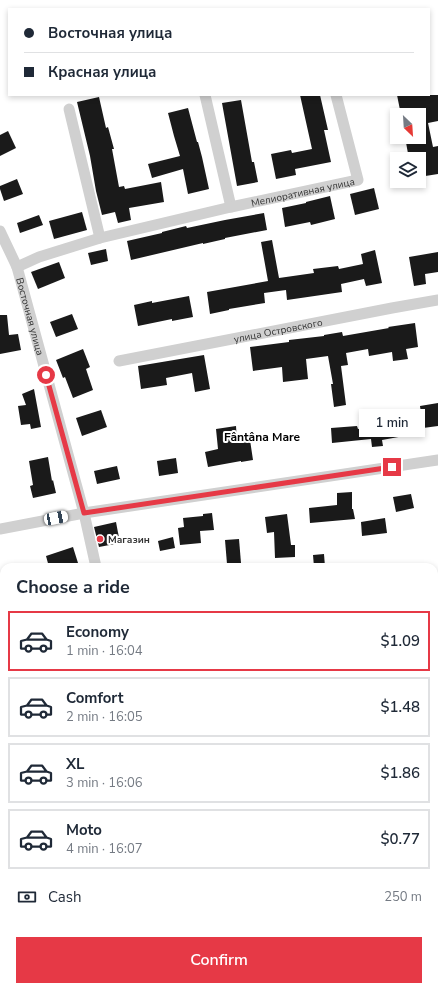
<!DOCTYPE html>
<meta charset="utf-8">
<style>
:root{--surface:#fff;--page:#f6f6f7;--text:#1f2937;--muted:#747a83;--line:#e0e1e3;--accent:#e63946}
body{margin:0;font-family:"Nunito Sans",sans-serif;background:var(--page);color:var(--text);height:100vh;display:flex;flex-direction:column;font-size:15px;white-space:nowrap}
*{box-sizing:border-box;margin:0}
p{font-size:13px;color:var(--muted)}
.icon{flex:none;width:22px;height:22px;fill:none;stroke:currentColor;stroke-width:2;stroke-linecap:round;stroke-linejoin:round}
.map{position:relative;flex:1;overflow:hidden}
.side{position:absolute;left:0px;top:563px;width:438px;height:428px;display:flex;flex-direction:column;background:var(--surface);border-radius:12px 12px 0 0;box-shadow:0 2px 6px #0003}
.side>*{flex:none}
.top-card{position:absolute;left:8px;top:8px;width:422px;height:88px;border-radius:0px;box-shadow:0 2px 6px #0003;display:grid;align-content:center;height:88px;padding:0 16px;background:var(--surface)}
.needle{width:26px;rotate:155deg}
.buttons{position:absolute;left:390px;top:108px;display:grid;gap:8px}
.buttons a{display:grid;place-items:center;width:36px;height:36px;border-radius:0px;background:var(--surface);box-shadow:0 2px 6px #0003;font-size:20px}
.end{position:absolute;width:18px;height:18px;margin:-9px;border:5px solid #e63946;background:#fff;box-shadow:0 0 0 2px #fff}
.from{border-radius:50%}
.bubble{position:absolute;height:28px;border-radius:0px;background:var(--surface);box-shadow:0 2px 6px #0003;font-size:13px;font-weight:600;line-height:28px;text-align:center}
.car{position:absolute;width:12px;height:24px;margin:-12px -6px;border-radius:5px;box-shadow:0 0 3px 1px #0007;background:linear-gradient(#fff 24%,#345 0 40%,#fff 0 76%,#345 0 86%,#fff 0)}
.top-card b{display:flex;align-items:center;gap:14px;height:38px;font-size:15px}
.top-card b+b{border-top:1px solid var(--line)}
.top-card i{width:10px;height:10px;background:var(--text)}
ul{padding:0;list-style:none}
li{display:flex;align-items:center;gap:12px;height:60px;margin:0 8px 6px;padding:0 8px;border:2px solid var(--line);border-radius:0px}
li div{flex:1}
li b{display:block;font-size:15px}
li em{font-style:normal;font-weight:600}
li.on{border-color:var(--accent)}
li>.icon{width:36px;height:36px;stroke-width:1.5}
h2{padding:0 16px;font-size:18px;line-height:48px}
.pay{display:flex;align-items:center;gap:10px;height:44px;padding:0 16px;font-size:15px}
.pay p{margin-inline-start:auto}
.cta{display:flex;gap:8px;margin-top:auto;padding:8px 16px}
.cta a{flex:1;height:46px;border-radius:0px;background:var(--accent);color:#fff;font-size:16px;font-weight:600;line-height:46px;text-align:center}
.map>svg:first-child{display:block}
.building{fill:#1a1a1a}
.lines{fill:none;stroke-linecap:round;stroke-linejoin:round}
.street{stroke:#d0d0d0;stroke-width:11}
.route{stroke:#e63946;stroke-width:5}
.poi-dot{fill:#e63946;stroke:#fff;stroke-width:1.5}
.labels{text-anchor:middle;stroke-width:4;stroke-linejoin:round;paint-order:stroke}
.street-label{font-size:10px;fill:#333;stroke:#fff}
.poi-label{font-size:10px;font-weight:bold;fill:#333;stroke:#fff;text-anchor:start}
.quarter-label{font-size:12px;font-weight:bold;fill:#000;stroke:#fff}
</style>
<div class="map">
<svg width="438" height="991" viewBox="0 0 438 991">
<rect width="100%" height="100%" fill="#fff"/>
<g class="building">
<path d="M300,95H320L328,130H324L331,162L295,169L296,175L276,179L271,154L291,150L292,153L312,149Z"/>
<path d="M397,95H438V121L428,123L433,147L438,146V174L419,177V159H409L405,137H419V115H401Z"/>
<path d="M99,97L106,128L108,127L114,149H112L119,187L124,186L125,189L161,182L164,202L129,208L131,220L118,223L115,212L102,215L96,191L90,156L77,102Z"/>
<path d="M241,100L252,162H254L258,182L237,186L222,103Z"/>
<path d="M188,108L197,142H198L202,157L209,189L188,194L183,169L152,178L148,164L180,156L174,136L168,113Z"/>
<path d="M8,131L16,148L0,156V135Z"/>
<path d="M17,179L23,194L4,201L0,189V186Z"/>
<path d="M374,188L379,209L355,215L350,194Z"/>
<path d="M330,196L335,219L311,225L310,222L285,227L282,208L306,203V202Z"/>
<path d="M82,212L87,230L54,239L49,221Z"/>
<path d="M264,213L267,230L225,238V239L203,244V243L131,260L127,241L162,233V232L186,226L187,228L225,220Z"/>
<path d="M39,215L43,225L20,233L17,223Z"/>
<path d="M272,240L279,278L314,273L313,269L338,266L339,269L363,264L361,254L375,250L382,283L366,286L364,279L341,284L342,292L287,300L286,290L264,293L265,303L229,309V310L210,314L207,292L268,281L261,242Z"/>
<path d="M106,249L108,261L91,265L88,253Z"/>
<path d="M438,252V272L425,274L426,284L414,286L409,257Z"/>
<path d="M59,262L65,278L38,289L31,272Z"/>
<path d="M189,296L193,317L172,321V319L138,326L134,305L152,301V303Z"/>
<path d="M72,314L78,329L56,337L50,322Z"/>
<path d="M0,315H7L9,335L18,334L21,350L0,354Z"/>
<path d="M415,323L418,347L406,349L408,359L393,361L392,352L369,356L368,349L346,353L348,365L341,366L346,405L334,407L331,384H333L328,356L306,359L308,379L283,382L282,367L253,371L250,347L289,342V340L324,336V335L342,332L343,336L389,328L388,327Z"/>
<path d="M83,349L90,367L86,369L93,390L73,398L65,377L63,378L56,360Z"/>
<path d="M204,355L210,389L195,392L192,373L166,378L167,385L141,389L138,366Z"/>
<path d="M34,389L41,427L31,429L30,424L21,425L18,406L26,405L22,394Z"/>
<path d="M438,403V426L423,428L420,406Z"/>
<path d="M101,410L107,427L82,436L76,418Z"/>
<path d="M400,410L404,436L382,440L383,446L372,447L371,439L332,443L331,428L357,426L358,429L387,425L385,412Z"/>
<path d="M236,426L237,442L250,440L253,460L241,462V461L208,467L205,452L218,449L216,429Z"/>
<path d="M48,457L52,481L53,480L56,493L33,498L30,486L33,485L29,461Z"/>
<path d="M176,458L178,473L159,476L157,461Z"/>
<path d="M117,466L120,479L97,484L94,471Z"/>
<path d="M352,492V509H353L355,519L310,523L309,508L337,505V493Z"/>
<path d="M411,494L414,508L396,512L393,497Z"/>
<path d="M212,513L214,530L200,531L201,543L180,545L178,528L184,527L183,518L203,516V514Z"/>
<path d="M287,514L291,545H295V557L275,558L274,532L267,533L265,517Z"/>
<path d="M385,518L387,533L362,536L361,522Z"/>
<path d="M116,522L120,543L99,547L94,527Z"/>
<path d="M173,537L175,548L160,551L158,541Z"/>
<path d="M239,539L241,563L227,564L225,540Z"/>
<path d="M73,547L78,563L64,567H49L46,556Z"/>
<path d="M324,554L325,567H314L313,555Z"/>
</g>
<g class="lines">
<g class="street">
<path d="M205,95L231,207"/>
<path d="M69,109L100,238"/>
<path id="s1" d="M0,231L17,267L84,513L96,567"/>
<path id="s2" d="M17,267L39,257L100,238L231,207L358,180L336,95"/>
<path id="s3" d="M119,361L392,308L438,300"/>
<path d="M0,529L84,513L438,460"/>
<path d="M434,648L438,647"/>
<path d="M0,717L4,716"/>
<path d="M434,785H438"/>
<path d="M0,871L4,870"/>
<path d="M434,964H438"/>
<path d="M172,987L174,991"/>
<path d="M197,991L218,987"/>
</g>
</g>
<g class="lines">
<path class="route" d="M46,375L84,513L392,467"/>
</g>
<circle class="poi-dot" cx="100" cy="539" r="4"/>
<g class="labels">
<g class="street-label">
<text dy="4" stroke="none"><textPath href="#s2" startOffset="296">Мелиоративная улица</textPath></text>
<text dy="4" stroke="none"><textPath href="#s1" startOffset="91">Восточная улица</textPath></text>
<text dy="4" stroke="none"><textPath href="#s3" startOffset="162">улица Островского</textPath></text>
</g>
<g class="poi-label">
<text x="108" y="543">Магазин</text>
</g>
<g class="quarter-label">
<text x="262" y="441">Fântâna Mare</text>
</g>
</g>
</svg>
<div class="buttons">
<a><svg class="needle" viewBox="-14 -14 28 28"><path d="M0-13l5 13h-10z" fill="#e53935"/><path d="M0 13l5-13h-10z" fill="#747a83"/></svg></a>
<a><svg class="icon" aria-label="layers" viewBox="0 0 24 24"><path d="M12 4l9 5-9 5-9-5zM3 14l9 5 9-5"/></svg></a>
</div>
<i class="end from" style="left:46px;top:375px"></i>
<i class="end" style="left:392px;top:467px"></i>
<div class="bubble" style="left:359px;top:409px;width:66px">1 min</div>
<i class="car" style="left:56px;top:518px;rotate:79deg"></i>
<div class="top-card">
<b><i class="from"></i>Восточная улица</b>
<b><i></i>Красная улица</b>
</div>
<section class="side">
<h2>Choose a ride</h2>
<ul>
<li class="on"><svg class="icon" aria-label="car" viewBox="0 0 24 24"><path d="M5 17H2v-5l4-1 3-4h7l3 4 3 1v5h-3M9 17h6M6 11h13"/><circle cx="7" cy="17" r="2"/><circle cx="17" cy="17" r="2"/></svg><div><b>Economy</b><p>1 min · 16:04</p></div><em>$1.09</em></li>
<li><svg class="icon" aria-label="car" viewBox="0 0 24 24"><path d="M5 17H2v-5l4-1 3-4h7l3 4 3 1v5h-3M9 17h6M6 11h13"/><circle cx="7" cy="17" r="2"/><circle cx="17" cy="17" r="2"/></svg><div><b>Comfort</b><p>2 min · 16:05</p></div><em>$1.48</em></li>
<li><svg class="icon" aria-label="car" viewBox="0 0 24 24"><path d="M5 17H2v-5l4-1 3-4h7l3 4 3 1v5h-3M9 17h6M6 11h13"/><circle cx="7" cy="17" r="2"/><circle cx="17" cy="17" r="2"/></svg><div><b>XL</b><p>3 min · 16:06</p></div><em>$1.86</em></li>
<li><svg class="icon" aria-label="car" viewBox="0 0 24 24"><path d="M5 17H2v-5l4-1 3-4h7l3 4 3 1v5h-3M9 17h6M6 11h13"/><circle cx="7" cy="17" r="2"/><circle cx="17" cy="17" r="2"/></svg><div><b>Moto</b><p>4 min · 16:07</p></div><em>$0.77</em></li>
</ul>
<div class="pay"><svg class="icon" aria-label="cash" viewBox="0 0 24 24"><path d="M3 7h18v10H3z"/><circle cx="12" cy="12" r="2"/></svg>Cash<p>250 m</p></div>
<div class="cta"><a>Confirm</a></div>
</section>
</div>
